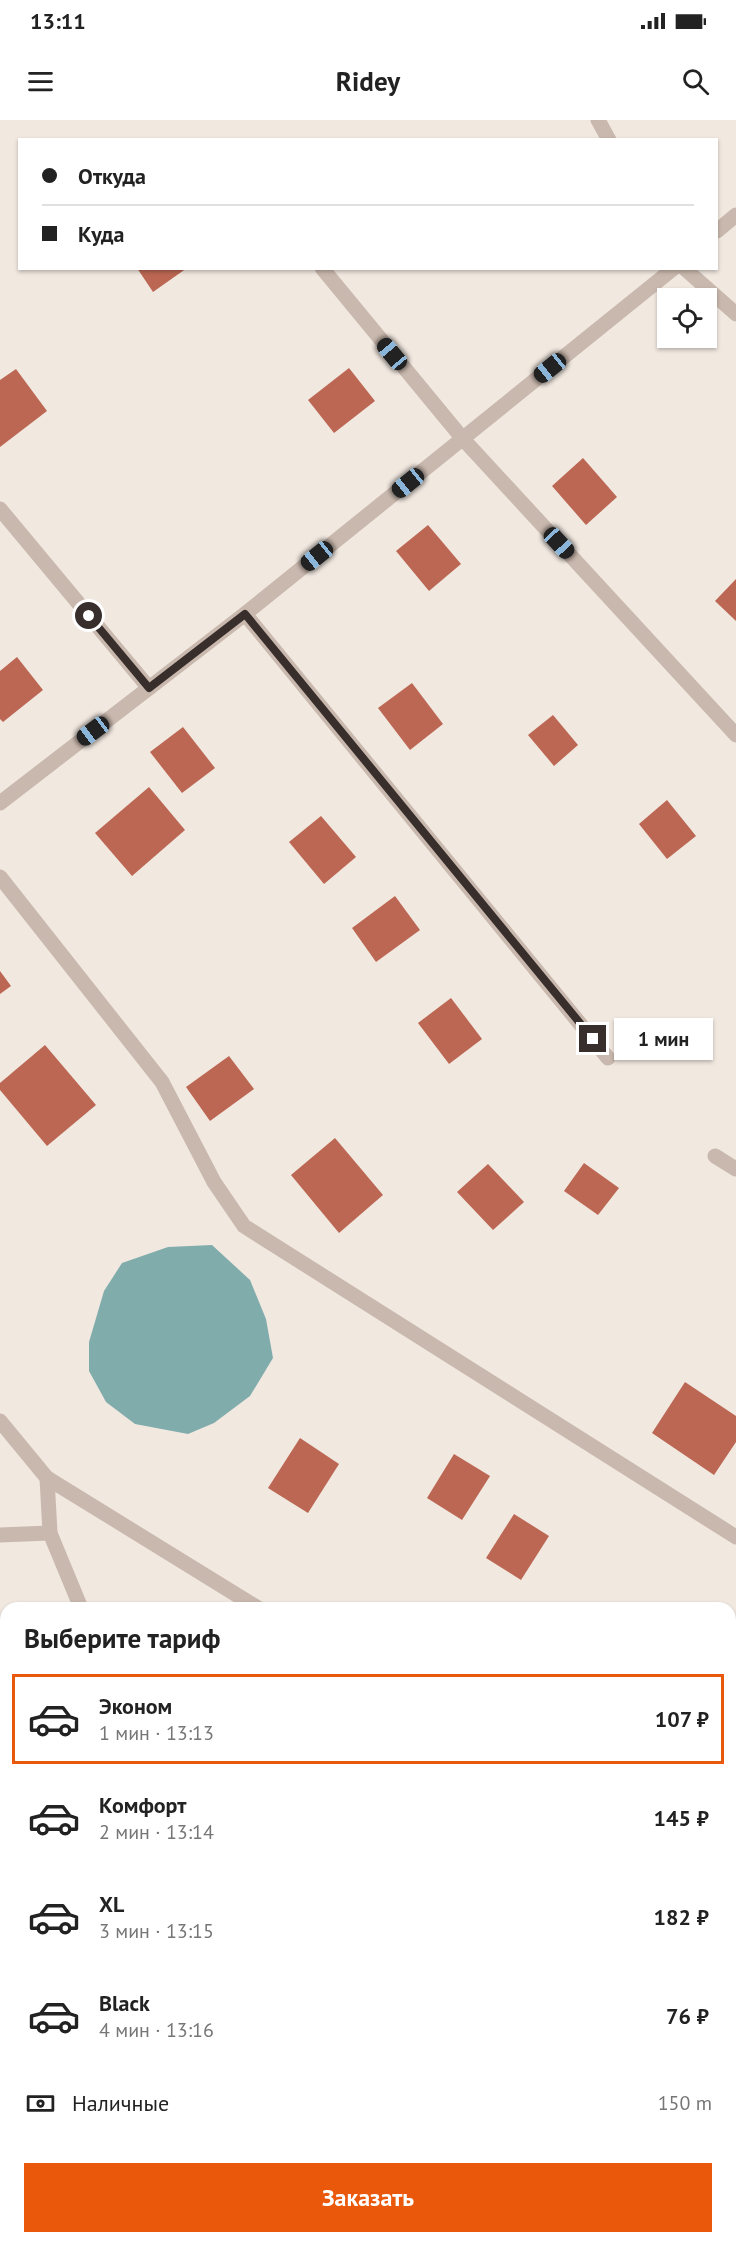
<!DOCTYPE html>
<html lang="ru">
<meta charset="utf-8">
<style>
:root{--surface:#fff;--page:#f6f6f6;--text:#222;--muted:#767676;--line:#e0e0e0;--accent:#ea580c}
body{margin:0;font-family:"PT Sans",sans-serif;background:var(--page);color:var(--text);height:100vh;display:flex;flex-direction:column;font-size:22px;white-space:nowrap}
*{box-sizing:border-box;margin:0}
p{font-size:20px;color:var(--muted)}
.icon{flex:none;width:33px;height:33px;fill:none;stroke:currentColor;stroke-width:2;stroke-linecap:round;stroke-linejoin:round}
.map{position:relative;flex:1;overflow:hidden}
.panel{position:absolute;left:0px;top:1482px;width:736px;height:642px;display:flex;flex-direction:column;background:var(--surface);border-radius:18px 18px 0 0;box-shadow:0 2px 4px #0004}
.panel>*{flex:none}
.banner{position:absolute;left:18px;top:18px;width:700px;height:132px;border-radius:0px;box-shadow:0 2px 4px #0004;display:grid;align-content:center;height:132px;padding:0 24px;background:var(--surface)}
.tools{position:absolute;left:657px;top:168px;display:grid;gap:12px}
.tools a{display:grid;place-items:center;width:60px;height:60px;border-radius:0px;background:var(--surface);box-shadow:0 2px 4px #0004;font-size:30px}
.end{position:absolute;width:27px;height:27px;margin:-14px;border:8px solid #382e2b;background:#fff;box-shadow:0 0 0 3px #fff}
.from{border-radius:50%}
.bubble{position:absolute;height:42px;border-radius:0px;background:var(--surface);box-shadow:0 2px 4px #0004;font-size:20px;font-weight:600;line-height:42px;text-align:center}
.car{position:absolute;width:18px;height:36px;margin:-18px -9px;border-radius:8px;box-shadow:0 0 4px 2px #0007;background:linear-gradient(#222 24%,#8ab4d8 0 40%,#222 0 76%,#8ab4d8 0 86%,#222 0)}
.banner b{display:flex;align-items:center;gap:21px;height:57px;font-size:22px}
.banner b+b{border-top:2px solid var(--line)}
.banner i{width:15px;height:15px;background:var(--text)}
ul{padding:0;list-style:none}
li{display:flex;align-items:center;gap:18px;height:90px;margin:0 12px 9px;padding:0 12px;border:3px solid transparent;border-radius:0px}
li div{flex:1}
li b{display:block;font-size:22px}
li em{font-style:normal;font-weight:600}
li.current{border-color:var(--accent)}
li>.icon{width:54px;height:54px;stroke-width:1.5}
h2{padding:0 24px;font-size:27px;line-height:72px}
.pay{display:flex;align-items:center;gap:15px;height:66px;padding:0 24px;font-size:22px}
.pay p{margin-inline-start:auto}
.primary-button{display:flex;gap:12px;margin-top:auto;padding:12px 24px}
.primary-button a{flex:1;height:69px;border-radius:0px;background:var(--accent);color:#fff;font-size:24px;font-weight:600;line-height:69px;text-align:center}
.status{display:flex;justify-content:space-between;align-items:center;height:42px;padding:0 30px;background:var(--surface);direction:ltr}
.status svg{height:16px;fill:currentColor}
header{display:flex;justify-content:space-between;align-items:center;height:78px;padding:0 24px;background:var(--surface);font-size:27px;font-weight:600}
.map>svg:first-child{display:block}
.water{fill:#81acac}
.building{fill:#bc6753}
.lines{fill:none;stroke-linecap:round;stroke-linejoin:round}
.minor{stroke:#c9b8ad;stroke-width:15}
.route{stroke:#382e2b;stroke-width:8}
</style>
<div class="status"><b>13:11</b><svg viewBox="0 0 49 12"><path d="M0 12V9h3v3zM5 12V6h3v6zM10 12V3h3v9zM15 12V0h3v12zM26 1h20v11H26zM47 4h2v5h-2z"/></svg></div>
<header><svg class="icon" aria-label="menu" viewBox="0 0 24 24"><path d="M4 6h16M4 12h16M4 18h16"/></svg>Ridey<svg class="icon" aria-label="search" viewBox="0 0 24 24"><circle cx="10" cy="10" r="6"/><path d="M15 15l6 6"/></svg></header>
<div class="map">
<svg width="736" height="2124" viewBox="0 0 736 2124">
<rect width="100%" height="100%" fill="#f1e8e0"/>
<g class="water">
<path d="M212,1125L250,1160L266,1199L273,1238L250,1276L214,1303L188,1314L135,1304L106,1282L89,1251V1222L104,1171L122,1143L168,1127Z"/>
<path d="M736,2046V2124H482L502,2118H730L731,2048Z"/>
<path d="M0,2106H6V2118H163L243,2124H0Z"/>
</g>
<g class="building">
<path d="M137,148H187L153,172Z"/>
<path d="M349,248L375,281L334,313L308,280Z"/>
<path d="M16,249L47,291L0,327V260Z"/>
<path d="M583,338L617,377L586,405L552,366Z"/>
<path d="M428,405L461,444L429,471L396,431Z"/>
<path d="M736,459V501L715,481Z"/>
<path d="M17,537L43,570L3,602L0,599V551Z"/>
<path d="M412,563L443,604L410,630L378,588Z"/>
<path d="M553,595L578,625L554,646L528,615Z"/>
<path d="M183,607L215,648L182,673L150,632Z"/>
<path d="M149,667L185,710L132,756L95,713Z"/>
<path d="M667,680L696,716L667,739L639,704Z"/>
<path d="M321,696L356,737L324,764L289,722Z"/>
<path d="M395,776L420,810L376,842L352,808Z"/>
<path d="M0,851L11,866L0,874Z"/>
<path d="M451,878L482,919L449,944L418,903Z"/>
<path d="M45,925L96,985L47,1026L0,970V963Z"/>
<path d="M229,936L254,969L210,1001L186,967Z"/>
<path d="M335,1018L383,1075L339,1113L291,1055Z"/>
<path d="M584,1043L619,1068L598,1095L564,1071Z"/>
<path d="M488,1044L524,1082L493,1110L457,1072Z"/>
<path d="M685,1262L736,1296V1322L714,1355L652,1313Z"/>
<path d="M300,1318L339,1344L308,1393L268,1368Z"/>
<path d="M454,1334L490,1356L462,1400L427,1378Z"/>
<path d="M514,1394L549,1416L521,1460L486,1438Z"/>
<path d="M0,1548H6V1616L0,1617Z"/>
<path d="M730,1620L736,1624V1662L730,1670Z"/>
</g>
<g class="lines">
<g class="minor">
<path d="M598,0L609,20"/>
<path d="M717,111L736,95"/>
<path d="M322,148L463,319L736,615"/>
<path d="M684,148L736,194"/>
<path d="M0,389L149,568"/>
<path d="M245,494L608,938"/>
<path d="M0,683L245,494L674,148"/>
<path d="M0,757L162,962L214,1062L244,1106L736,1417"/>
<path d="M715,1036L736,1049"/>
<path d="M0,1301L47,1358L50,1413L81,1488"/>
<path d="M47,1358L258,1488"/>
<path d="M0,1415L50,1413"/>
<path d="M730,1779L736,1783"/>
<path d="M730,1877L736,1874"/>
<path d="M0,1985H6"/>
</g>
</g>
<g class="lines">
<path class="route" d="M89,496L149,568L245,494L593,919"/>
</g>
</svg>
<div class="tools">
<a><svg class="icon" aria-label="locate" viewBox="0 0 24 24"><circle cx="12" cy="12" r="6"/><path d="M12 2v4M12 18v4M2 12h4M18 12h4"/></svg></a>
</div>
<i class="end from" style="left:89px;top:496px"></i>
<i class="end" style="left:593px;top:919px"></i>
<div class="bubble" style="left:614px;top:898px;width:99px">1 мин</div>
<i class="car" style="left:392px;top:234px;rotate:320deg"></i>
<i class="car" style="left:550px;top:248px;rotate:231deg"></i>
<i class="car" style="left:408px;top:363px;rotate:231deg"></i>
<i class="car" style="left:559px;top:423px;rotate:137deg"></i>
<i class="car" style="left:317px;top:436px;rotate:231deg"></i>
<i class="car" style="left:93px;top:611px;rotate:233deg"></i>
<div class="banner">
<b><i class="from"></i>Откуда</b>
<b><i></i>Куда</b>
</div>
<section class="panel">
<h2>Выберите тариф</h2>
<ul>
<li class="current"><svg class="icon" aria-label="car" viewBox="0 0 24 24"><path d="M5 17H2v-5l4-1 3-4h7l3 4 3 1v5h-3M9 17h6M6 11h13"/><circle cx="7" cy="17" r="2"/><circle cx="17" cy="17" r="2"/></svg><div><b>Эконом</b><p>1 мин · 13:13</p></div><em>107 ₽</em></li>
<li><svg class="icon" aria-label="car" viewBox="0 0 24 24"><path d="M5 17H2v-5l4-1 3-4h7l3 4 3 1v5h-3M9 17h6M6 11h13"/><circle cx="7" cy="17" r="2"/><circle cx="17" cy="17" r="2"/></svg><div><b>Комфорт</b><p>2 мин · 13:14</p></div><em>145 ₽</em></li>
<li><svg class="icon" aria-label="car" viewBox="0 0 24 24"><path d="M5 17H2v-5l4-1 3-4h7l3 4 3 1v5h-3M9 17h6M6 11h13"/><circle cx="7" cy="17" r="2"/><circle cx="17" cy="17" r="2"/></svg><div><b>XL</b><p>3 мин · 13:15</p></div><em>182 ₽</em></li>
<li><svg class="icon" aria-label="car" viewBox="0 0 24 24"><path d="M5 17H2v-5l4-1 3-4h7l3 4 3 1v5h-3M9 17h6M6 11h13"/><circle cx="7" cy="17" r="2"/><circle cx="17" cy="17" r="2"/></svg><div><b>Black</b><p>4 мин · 13:16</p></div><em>76 ₽</em></li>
</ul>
<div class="pay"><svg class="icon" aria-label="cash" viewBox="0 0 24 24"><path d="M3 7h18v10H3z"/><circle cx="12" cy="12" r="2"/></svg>Наличные<p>150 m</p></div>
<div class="primary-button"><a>Заказать</a></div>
</section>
</div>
